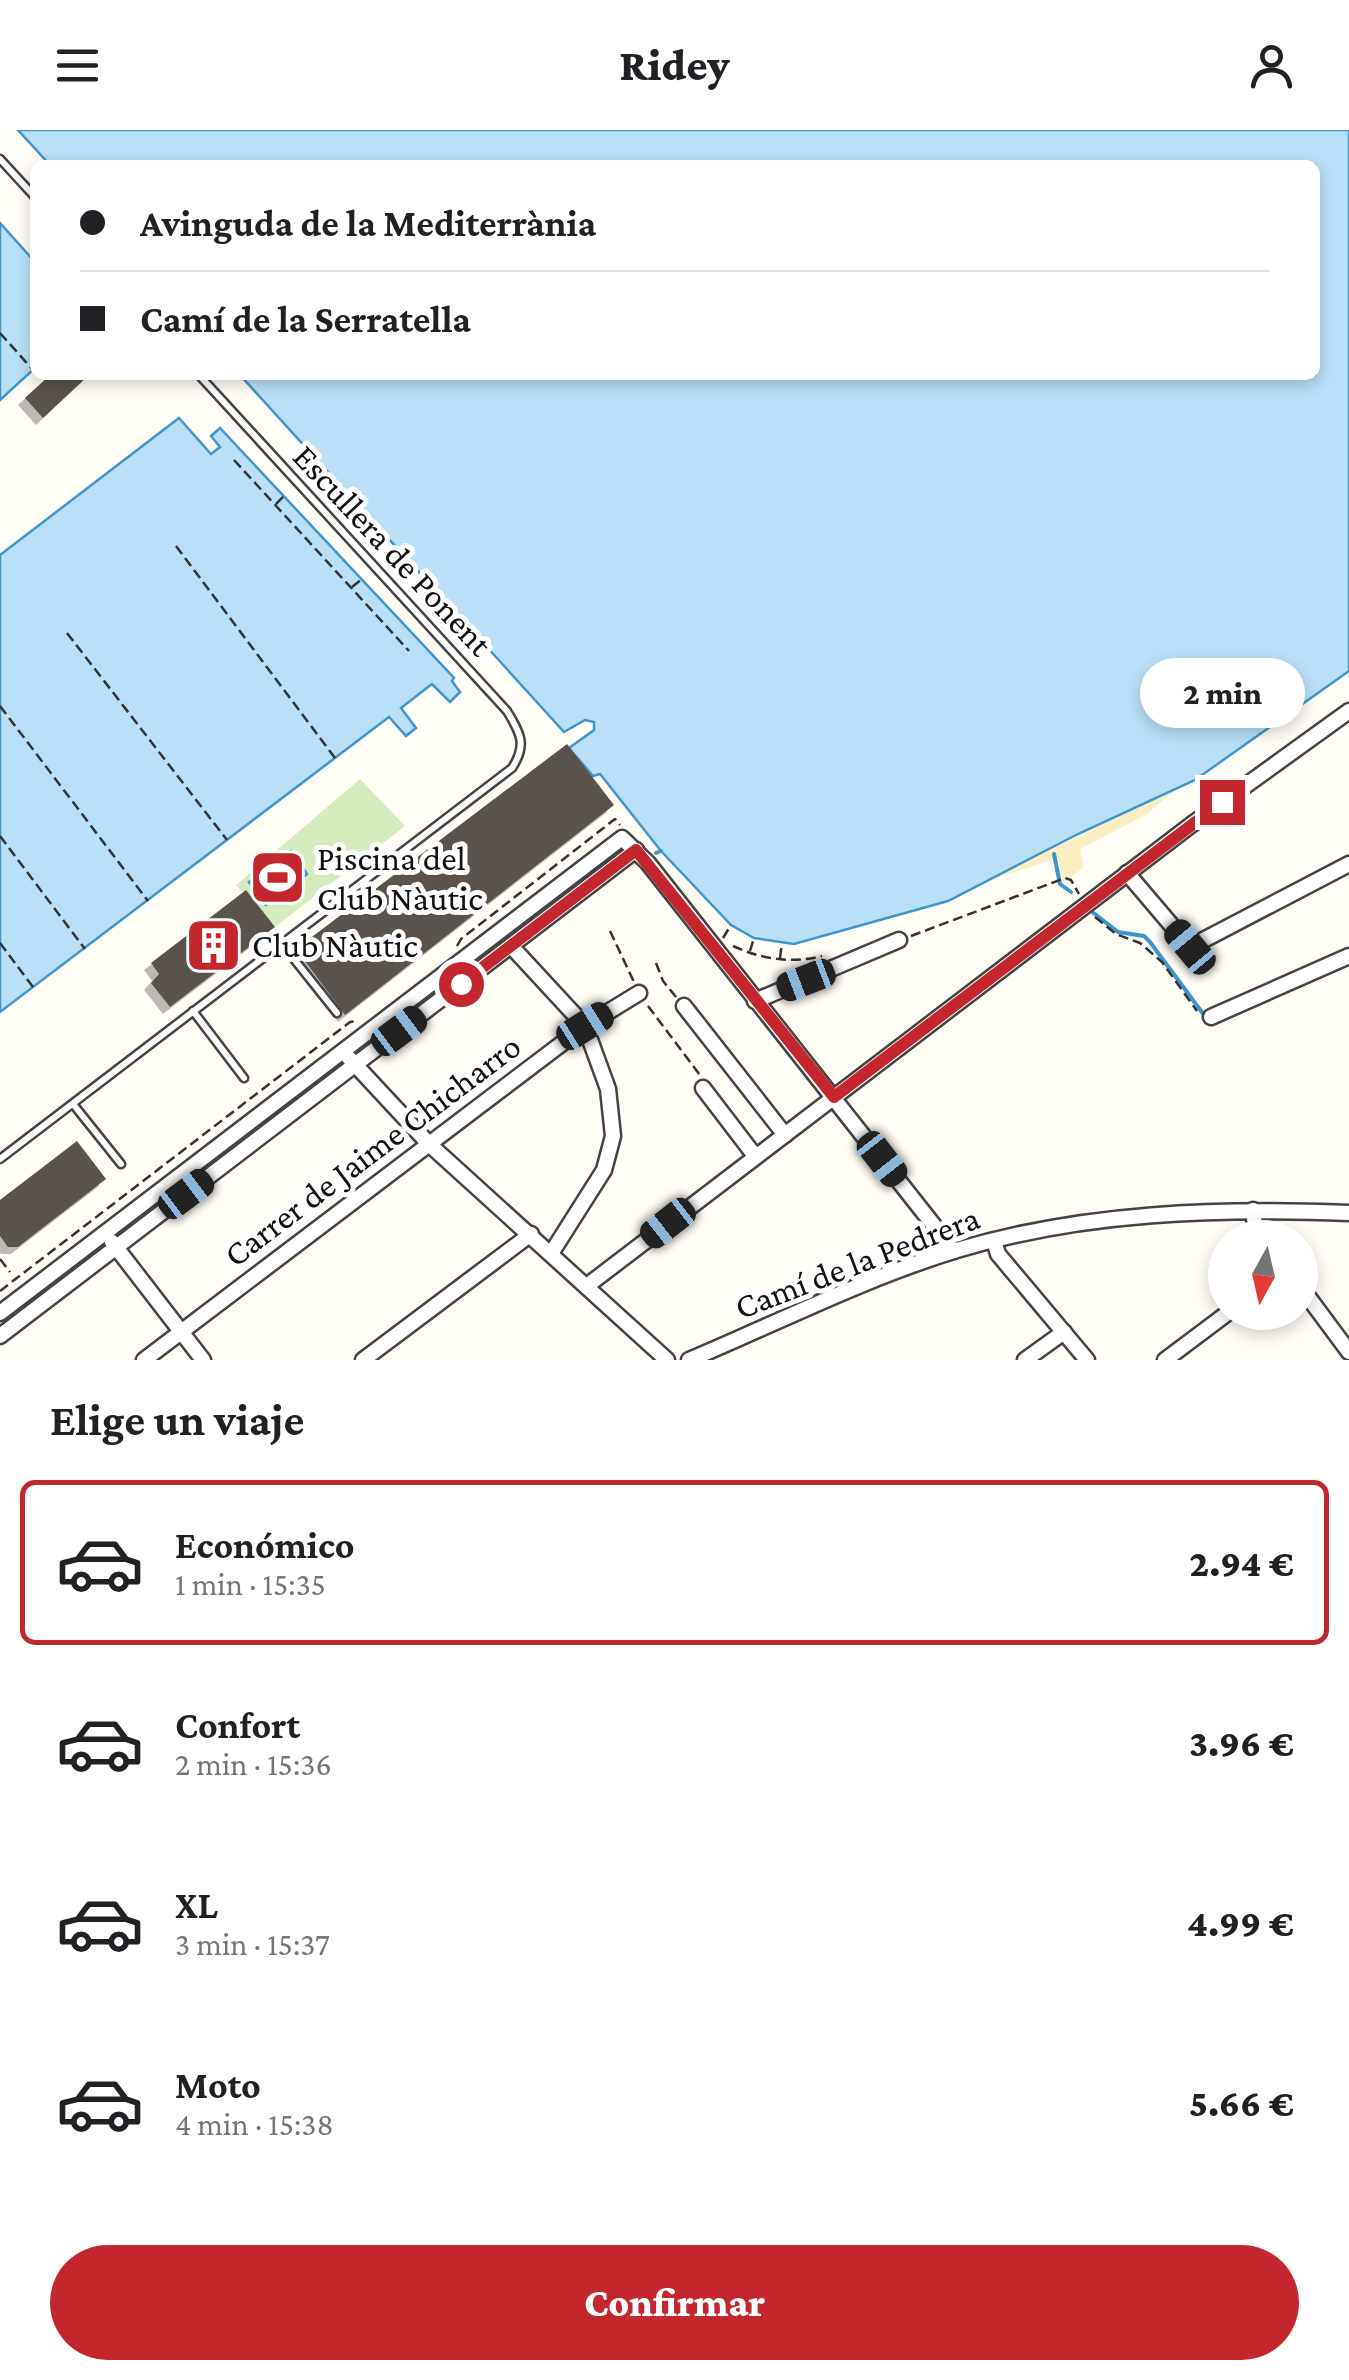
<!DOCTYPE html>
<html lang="es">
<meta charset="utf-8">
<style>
:root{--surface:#fff;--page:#f6f6f6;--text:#202124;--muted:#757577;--line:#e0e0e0;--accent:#c4262e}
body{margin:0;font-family:"Crimson Pro",serif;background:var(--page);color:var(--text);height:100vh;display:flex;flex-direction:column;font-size:38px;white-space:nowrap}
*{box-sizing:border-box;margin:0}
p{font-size:32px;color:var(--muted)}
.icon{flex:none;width:55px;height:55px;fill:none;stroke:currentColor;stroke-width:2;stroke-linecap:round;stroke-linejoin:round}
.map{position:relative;height:1230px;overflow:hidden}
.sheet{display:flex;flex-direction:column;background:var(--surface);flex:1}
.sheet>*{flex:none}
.hud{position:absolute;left:30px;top:30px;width:1290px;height:220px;border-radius:15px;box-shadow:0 5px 15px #0003;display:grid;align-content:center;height:220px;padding:0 50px;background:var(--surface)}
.needle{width:65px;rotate:188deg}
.buttons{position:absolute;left:1208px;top:1090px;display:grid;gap:20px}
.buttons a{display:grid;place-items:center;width:110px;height:110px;border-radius:50%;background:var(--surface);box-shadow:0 5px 15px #0003;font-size:50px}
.end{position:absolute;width:45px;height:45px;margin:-22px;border:12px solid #c4262e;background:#fff;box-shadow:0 0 0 5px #fff}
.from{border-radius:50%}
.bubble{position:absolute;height:70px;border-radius:35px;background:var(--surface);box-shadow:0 5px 15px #0003;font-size:32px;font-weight:800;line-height:70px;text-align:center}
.car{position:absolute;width:30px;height:60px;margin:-30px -15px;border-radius:12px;box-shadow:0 0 8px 2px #0007;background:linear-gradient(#222 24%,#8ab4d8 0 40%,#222 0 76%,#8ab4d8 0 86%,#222 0)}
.hud b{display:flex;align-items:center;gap:35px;height:95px;font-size:38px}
.hud b+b{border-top:2px solid var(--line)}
.hud i{width:25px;height:25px;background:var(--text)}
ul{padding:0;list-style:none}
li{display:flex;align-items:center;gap:30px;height:165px;margin:0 20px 15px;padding:0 30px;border:5px solid transparent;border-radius:15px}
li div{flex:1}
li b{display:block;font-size:38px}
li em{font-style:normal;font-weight:800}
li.current{border-color:var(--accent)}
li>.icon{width:90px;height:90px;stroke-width:1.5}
h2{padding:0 50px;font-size:45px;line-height:120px}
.primary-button{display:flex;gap:20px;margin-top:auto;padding:20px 50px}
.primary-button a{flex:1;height:115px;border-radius:60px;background:var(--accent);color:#fff;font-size:40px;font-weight:800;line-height:115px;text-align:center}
header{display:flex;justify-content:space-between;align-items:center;height:130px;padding:0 50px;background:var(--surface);font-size:45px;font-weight:800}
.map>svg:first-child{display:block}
.green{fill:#d5ebbd}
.sand{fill:#fbeec1}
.water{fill:#b9e0f7;stroke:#3f96cf;stroke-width:2.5}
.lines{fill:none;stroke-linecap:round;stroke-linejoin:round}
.stream{stroke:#3f96cf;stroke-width:4}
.building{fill:#5a524d;filter:url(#shadow)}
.lane-casing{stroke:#444;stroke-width:11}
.street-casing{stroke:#444;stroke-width:19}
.path{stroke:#333;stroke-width:2.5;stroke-dasharray:10 5;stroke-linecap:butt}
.lane{stroke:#fff;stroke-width:6}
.street{stroke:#fff;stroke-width:14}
.route{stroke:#c4262e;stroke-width:12}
.labels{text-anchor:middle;stroke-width:10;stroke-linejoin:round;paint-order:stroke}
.street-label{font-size:35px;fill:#111;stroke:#fff}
.poi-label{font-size:35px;fill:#111;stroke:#fff;text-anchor:start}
</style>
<header><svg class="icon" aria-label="menu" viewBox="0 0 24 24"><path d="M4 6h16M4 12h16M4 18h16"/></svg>Ridey<svg class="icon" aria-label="person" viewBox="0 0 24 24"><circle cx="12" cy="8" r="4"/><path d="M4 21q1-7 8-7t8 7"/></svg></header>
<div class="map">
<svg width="1349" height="1230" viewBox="0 0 1349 1230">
<defs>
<filter id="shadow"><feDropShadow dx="-7" dy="7" stdDeviation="0" flood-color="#0004"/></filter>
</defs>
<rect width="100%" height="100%" fill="#fffdf5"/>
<path class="green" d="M360,649L405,696L275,797L236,755Z"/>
<path class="sand" d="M1176,659L1147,684L1080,719L1084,737L1064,752L1058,728L986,751Z"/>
<g class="water">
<path d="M18,0H1349V541L1195,650L1078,704L948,771L794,814L754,808L731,795L661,721L600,644L593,646L569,618L594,600V592L585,590L564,602L240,245H1315V35H50Z"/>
<path d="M0,93L35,132V238L0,270Z"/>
<path d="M179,288L211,324L220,317L211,306L220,298L454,548L452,551L460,562L450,572L432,554L401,578L416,598L406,606L389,587L0,882V425Z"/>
<path d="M291,721L307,744L266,775L249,752Z"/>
</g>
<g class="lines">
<g class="stream">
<path d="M656,723L661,721"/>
<path d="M1054,724L1060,754L1071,762"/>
<path d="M1091,781L1118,802L1144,806L1150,812L1204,885"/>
</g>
</g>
<g class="building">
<path d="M50,245H89L43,288L25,268Z"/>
<path d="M567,614L614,675L345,885L296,819Z"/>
<path d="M246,760L275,797L170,877L151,853L159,844L151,833Z"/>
<path d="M77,1011L106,1049L18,1117H8L0,1106V1070Z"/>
</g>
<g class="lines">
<defs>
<g id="lane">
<path d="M0,29L35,67"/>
<path d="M282,814L337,883"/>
<path d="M193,881L244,948"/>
<path d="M73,974L121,1034"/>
<path d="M0,1029L512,638C527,615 521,604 507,581L199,245"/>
</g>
<g id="street">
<path d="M1127,743L1190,817L1349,734"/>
<path d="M511,816L585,896L608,959L613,1006L604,1040L552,1122"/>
<path d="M755,871L899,810"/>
<path d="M684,876L785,1005"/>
<path d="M1211,887L1349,826"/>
<path d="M349,928L429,1014L667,1230"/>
<path d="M703,958L755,1026"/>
<path d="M1253,1080L1255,1096L1264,1108"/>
<path d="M994,1111L998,1124L1087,1230"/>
<path d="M112,1112L203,1230"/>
<path d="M588,1155L1191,695L1349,581"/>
<path d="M1300,1156L1349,1222"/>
<path d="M0,1183L622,708L648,733L954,1121"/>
<path d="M0,1206L636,720"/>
<path d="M144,1230L585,896L639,863"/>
<path d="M363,1230L531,1104"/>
<path d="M689,1230C777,1193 865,1148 957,1120C1084,1082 1218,1078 1349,1083"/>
<path d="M1025,1230L1064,1202"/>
<path d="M1165,1230L1229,1182"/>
</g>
</defs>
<use href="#lane" class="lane-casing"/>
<use href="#street" class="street-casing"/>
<g class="path">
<path d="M0,203L33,240"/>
<path d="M234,330L409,521"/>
<path d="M276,374L285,365"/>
<path d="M176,416L335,628"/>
<path d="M352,457L362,449"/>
<path d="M67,503L227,710"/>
<path d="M0,576L148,771"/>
<path d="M0,706L85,819"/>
<path d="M1095,787L1116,804L1140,813L1162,832L1197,881"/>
<path d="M610,801L634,852"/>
<path d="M911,806L1065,748L1071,750L1079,764"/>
<path d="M723,808L731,795"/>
<path d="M0,813L33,857"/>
<path d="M457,816L461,809L615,689L620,695"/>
<path d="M733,816C761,829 791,834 822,826"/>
<path d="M750,821L754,808"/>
<path d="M780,828L782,813"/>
<path d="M656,833L663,851L676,867"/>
<path d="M648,876L700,945"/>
<path d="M0,1129L10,1142"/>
<path d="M0,1161L350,892L357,891"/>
</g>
<use href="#lane" class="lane"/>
<use href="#street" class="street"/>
</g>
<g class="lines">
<path class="route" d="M461,854L636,720L834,967L1222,672"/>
</g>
<defs>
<symbol id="stadium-square" viewBox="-11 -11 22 22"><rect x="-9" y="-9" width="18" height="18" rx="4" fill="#c4262e" stroke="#fff"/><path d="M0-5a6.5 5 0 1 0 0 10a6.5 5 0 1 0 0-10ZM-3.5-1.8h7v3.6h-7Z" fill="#fff"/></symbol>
<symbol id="building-square" viewBox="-11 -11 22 22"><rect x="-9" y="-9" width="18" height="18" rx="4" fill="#c4262e" stroke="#fff"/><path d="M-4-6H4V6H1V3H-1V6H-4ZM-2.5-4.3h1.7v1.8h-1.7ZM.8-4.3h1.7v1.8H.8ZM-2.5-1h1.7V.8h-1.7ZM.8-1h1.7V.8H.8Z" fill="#fff"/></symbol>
</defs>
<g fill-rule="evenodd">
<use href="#stadium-square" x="246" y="716" width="63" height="63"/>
<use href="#building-square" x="182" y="784" width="63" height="63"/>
</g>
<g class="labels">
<g class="street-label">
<text transform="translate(393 420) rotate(47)" y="12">Escullera de Ponent</text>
<text transform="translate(372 1020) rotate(-37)" y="12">Carrer de Jaime Chicharro</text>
<text transform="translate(857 1132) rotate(-21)" y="12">Camí de la Pedrera</text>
</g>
<g class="poi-label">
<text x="317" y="740">Piscina del<tspan x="317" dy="40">Club Nàutic</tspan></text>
<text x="252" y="827">Club Nàutic</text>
</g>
</g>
</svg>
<div class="buttons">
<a><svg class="needle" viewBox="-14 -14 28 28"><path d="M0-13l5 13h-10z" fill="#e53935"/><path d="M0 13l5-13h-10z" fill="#757577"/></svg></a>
</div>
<i class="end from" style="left:461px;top:854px"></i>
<i class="end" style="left:1222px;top:672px"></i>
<div class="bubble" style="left:1140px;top:528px;width:165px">2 min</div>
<i class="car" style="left:1190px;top:817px;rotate:320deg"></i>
<i class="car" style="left:806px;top:850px;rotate:249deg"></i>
<i class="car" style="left:585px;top:896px;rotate:58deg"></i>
<i class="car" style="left:399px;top:901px;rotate:53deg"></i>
<i class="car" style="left:882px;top:1029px;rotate:142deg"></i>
<i class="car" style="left:186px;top:1064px;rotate:53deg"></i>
<i class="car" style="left:668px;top:1093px;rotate:232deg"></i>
<div class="hud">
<b><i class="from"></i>Avinguda de la Mediterrània</b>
<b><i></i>Camí de la Serratella</b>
</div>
</div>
<section class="sheet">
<h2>Elige un viaje</h2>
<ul>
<li class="current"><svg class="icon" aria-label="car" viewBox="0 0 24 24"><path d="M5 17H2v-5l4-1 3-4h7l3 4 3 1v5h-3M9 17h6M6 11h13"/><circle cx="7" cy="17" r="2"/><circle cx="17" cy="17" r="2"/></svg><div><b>Económico</b><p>1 min · 15:35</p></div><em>2.94 €</em></li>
<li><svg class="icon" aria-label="car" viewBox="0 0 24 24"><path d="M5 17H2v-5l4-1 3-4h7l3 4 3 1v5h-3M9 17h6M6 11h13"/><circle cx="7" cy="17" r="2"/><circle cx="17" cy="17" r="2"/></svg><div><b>Confort</b><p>2 min · 15:36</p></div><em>3.96 €</em></li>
<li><svg class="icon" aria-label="car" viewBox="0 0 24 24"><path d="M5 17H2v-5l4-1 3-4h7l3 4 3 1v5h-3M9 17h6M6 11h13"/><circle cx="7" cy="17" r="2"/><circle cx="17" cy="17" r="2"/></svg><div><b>XL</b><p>3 min · 15:37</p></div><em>4.99 €</em></li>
<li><svg class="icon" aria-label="car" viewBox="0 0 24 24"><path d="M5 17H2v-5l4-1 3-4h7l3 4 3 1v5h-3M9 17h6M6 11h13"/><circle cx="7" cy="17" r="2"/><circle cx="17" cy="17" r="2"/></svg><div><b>Moto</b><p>4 min · 15:38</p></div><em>5.66 €</em></li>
</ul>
<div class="primary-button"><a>Confirmar</a></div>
</section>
